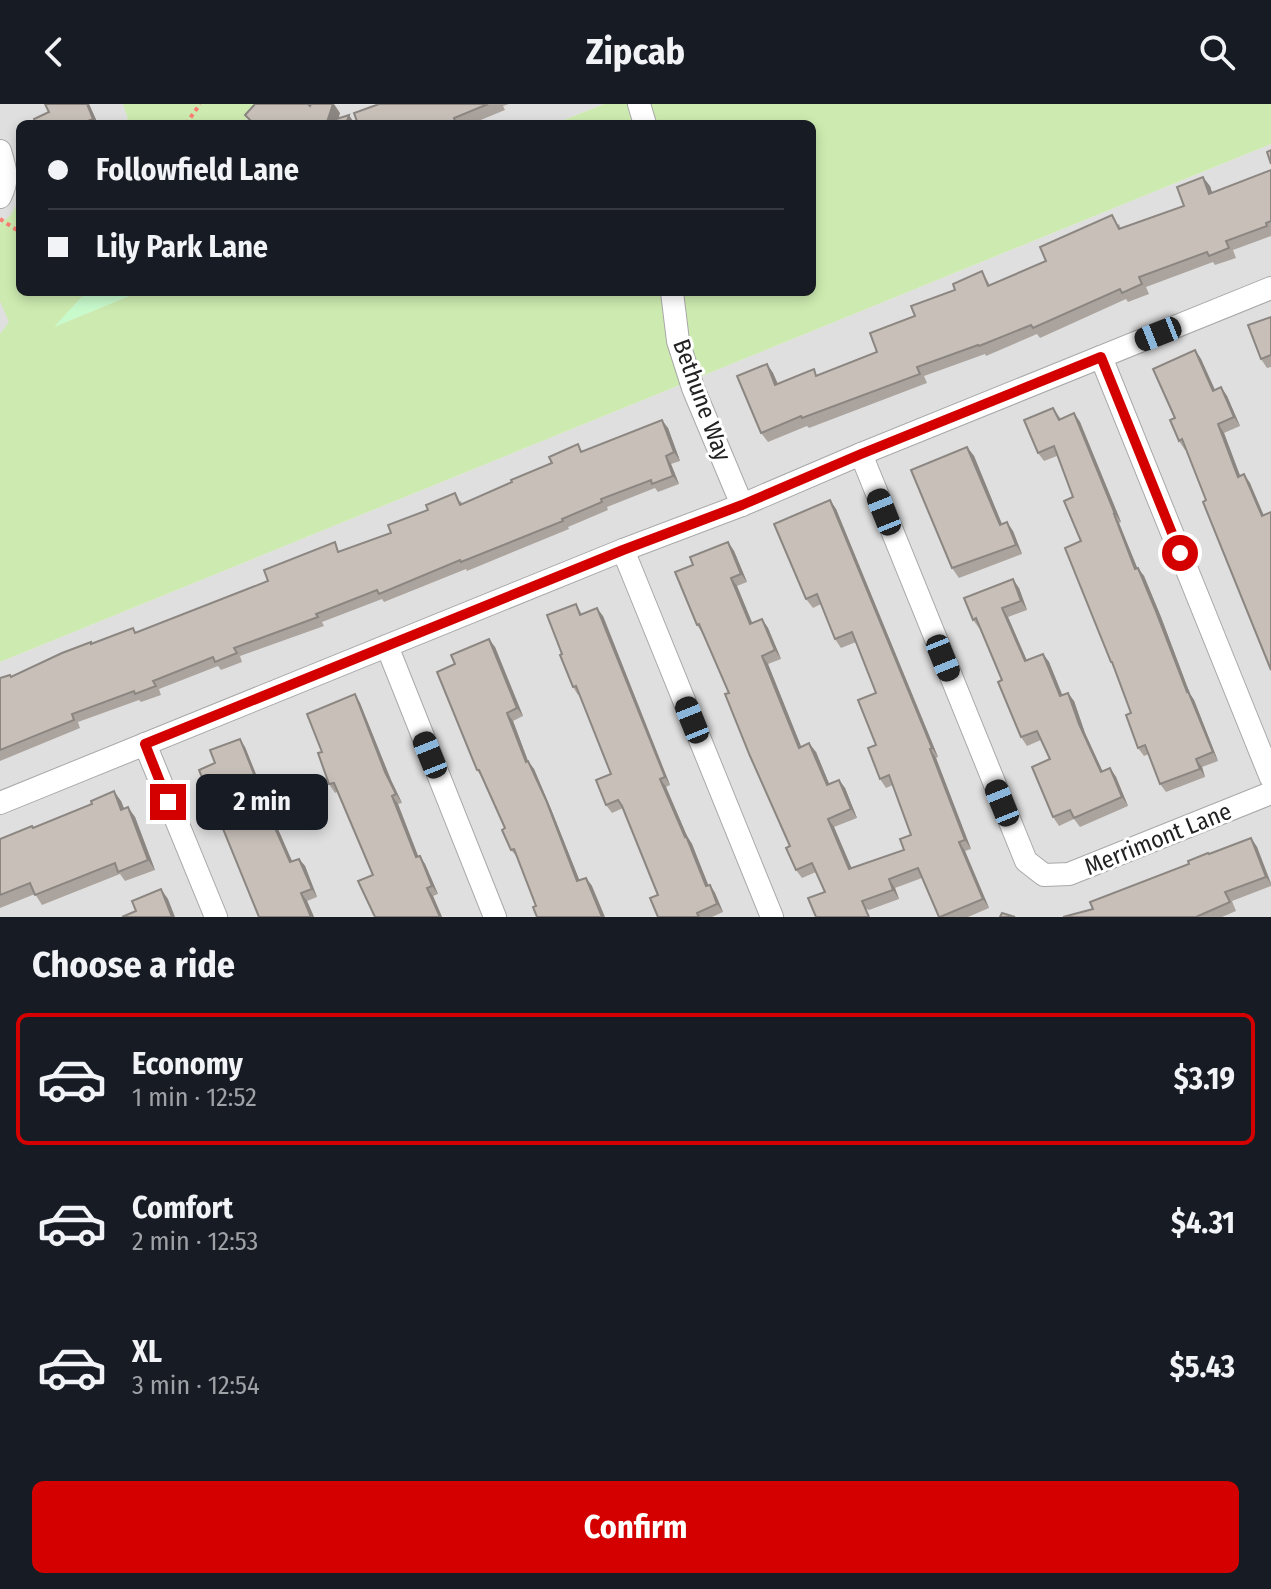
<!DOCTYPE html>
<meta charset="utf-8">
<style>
:root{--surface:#171b24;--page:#20242c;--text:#f1f3f6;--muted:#9ea1a6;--line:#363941;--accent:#d40000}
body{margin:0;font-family:"Fira Sans Condensed",sans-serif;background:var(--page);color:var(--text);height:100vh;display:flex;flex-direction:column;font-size:30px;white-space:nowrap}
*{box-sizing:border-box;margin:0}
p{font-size:26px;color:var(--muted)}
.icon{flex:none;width:44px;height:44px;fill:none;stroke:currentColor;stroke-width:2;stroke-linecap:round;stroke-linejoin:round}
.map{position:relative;height:813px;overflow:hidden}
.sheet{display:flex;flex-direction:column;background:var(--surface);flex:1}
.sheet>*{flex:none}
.top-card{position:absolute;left:16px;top:16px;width:800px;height:176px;border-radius:12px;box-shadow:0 4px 12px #0003;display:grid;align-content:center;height:176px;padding:0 32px;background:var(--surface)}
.end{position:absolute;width:36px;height:36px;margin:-18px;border:10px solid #d40000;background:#fff;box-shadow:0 0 0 4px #fff}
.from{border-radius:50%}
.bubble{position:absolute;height:56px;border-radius:12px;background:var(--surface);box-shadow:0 4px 12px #0003;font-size:26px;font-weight:700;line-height:56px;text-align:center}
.car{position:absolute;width:24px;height:48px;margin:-24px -12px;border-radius:10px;box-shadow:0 0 6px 2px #0007;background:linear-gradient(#222 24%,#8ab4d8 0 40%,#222 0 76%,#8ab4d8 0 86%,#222 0)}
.top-card b{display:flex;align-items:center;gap:28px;height:76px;font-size:30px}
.top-card b+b{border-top:2px solid var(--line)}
.top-card i{width:20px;height:20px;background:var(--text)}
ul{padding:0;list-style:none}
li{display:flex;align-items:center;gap:24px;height:132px;margin:0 16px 12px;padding:0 16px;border:4px solid transparent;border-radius:12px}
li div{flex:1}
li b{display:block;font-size:30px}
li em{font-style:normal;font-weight:700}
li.current{border-color:var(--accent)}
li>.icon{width:72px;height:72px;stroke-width:1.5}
h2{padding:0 32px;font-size:36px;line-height:96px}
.cta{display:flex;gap:16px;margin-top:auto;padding:16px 32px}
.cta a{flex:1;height:92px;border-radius:12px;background:var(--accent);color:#fff;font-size:32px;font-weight:700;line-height:92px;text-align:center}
header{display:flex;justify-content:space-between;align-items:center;height:104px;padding:0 32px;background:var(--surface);font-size:36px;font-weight:700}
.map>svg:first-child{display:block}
.residential{fill:#e0dfdf}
.grass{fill:#cdebb0}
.park{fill:#c8facc}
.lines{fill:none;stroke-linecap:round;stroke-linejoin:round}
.minor-casing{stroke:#a9a9a9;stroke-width:24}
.path{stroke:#fa8072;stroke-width:4;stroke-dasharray:4 4;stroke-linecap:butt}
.minor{stroke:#fff;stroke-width:22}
.wall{fill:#aba49e}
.shaded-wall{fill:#8b8681}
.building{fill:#c7bfb8;stroke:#8b8681;stroke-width:2}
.route{stroke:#d40000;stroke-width:10}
.labels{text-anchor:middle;stroke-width:6;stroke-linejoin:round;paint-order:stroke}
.street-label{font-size:24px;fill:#222;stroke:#fff}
</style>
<header><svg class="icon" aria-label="back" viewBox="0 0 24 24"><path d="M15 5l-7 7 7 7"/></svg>Zipcab<svg class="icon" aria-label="search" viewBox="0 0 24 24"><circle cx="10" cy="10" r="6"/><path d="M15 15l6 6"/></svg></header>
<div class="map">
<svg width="1271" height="813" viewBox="0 0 1271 813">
<rect width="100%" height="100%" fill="#f2efe9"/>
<g class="residential">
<path d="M0,0H604L554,20H20V188H139L0,245Z"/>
<path d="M1271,40V813H0V558Z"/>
</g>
<g class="grass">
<path d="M123,0H259L242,20H117L128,15Z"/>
<path d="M604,0H1271V40L0,558V230L9,218L0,197V120L11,111L20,94V188H86L56,222L139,188H812V20H554Z"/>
</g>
<path class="park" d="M86,188H139L54,223Z"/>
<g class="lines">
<defs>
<g id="minor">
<path d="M639,0L645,20"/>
<path d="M0,47C6,67 9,75 0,93"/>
<path d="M672,188L678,237L693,284L742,401"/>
<path d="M1101,253L1271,674"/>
<path d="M861,350L1026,757L1044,771L1069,770L1271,689"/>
<path d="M623,446L772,813"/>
<path d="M387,542L495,813"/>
<path d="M145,640L216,813"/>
<path d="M0,699L623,446L742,401L861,350L1271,184"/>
</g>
</defs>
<use href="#minor" class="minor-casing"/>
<g class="path">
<path d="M186,20L200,0"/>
<path d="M0,115L20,128"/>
</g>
<use href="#minor" class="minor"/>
</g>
<g class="wall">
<path d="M45,0H89L98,20H36L49,8Z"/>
<path d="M379,0H509L503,2L505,6L471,20H358Z"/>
<path d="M1271,66V132L1233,146L1236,154L1215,161L1213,158L1146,183L1149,190L1128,198L1126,195L1040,234L1037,230L986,252L985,250L924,272L927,279L809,324L807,322L768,338L761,329L767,260L773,269L778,280L818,271L877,248L915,212L982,167L990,181L1046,157L1119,120L1121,125L1184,102L1210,82L1212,89Z"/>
<path d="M1271,213V263L1267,264L1261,255Z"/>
<path d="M1195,246L1201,255L1215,286L1221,283L1227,292L1240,322L1224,329L1240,372L1250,379L1271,566L1186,345L1185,346L1179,337L1175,314Z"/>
<path d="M1053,304L1061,315L1074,309L1080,318L1121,418L1119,419L1137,464L1144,472L1161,513L1190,590L1194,596L1218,657L1202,663L1205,673L1166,688L1160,680L1149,650L1144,652L1138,644L1131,609L1114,563L1111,558L1081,437L1073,393L1057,352L1044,357L1038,349Z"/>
<path d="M668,324L680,357L671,360L679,380L658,388L655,384L607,403L608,406L568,423L569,425L467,467L466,465L384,498L382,495L322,518L324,522L240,552L242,558L221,566L218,562L159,585L161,591L141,598L139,596L78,618L80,624L0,657V574L11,573L133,524L136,528L268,477L391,429L461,397L462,400L583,347Z"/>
<path d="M967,343L974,352L1002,420L1013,427L1022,450L959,474L952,464Z"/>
<path d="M830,396L836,405L938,653L936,654L971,745L965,747L989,804L968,813H939L922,774L895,784L899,795L869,806L825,788L816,768L802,774L796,766L790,742L729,589L703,530L697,521L693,461L728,438L734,447L747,478L737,482L752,519L762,515L768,524L781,555L768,560L801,643L816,648L829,680L839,676L845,684L857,714L834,723L851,764L904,746L911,731L893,681L886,684L880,675L876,641V589L856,538L841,544L835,535L821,500L813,504L806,495Z"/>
<path d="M1019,484L1027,506L1008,513L1027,557L1043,550L1049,558L1062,591L1074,597L1085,629L1103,668L1110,664L1116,673L1128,702L1080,723L1074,715L1059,722L1053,713L1050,655L1041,636L1027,642L1021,633L1002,576L980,524H979L973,516Z"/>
<path d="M576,500L582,510L603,512L670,681L666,683L687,732L692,740L708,782L710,781L715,789L723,808L712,813H658V791L623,704L612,709L606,701L611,670L579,590L578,591L573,583L562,550Z"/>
<path d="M495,543L523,612L513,617L528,657L534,665L551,705L579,776L586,774L592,782L536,802L518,754L511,746L505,724L483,675L477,666Z"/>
<path d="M355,590L360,599L391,676L402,699L398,700L418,752L425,760L438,790L433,792L442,813H375L373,771L337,688L335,689L329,680L322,648Z"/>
<path d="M245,643L258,675L264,682L276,715L274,716L292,758L299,755L305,762L317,793L307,797L314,813H259L215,659Z"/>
<path d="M121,697L124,704L135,713L155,766L125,777L120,770L42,801L35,790L0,804V735Z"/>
<path d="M1251,734L1257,743L1271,779V782L1232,797L1236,807L1222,813H1063L1093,805L1209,750Z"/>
</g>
<g class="shaded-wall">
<path d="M87,0H89L98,20L93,15Z"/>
<path d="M333,0H334L340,9L337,20L327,18Z"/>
<path d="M349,11L355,20H346Z"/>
<path d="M1203,73L1210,82L1216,100L1209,90Z"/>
<path d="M1195,246L1201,255L1219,295L1213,287Z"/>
<path d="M767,260L773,269L782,290L775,281Z"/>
<path d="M1221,283L1227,292L1240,322L1234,313Z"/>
<path d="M1074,309L1080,318L1121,418L1115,410Z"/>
<path d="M662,316L668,324L680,357L674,348Z"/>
<path d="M1218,320L1224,329L1244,382L1238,373Z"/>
<path d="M967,343L974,352L1006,430L1000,421Z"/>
<path d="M666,352L671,360L679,380L673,372Z"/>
<path d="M1244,370L1250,379L1268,421L1262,412Z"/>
<path d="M830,396L836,405L938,653L932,644Z"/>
<path d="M1114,410L1119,419L1141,473L1135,465Z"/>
<path d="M1007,418L1013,427L1022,450L1016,441Z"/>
<path d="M728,438L734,447L747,478L741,470Z"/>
<path d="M1138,464L1144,472L1161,513L1190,590L1194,596L1218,657L1213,648L1187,588Z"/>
<path d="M731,474L737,482L756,528L750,520Z"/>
<path d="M1013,475L1019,484L1027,506L1021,497Z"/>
<path d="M597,504L603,512L670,681L665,673Z"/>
<path d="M1002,504L1008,513L1031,566L1025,557Z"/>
<path d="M762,515L768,524L781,555L775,546Z"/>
<path d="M489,535L495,543L523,612L517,604Z"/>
<path d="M1043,550L1049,558L1066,600L1060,592Z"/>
<path d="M762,552L768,560L805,652L799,644Z"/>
<path d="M1068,589L1074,597L1085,629L1107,677L1101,668L1079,620Z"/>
<path d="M355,590L360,599L391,676L402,699L396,690L385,668Z"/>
<path d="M507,609L513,617L528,657L534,665L551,705L583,785L577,777L526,658Z"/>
<path d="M240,635L245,643L261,683L256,675Z"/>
<path d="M809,639L816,648L833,689L827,681Z"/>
<path d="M930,645L936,654L971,745L965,736Z"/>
<path d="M1196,655L1202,663L1205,673L1200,665Z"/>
<path d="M1110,664L1116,673L1128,702L1122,693Z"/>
<path d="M258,674L264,682L276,715L271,707Z"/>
<path d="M660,675L666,683L687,732L692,740L712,790L706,782Z"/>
<path d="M839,676L845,684L857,714L851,705Z"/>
<path d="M114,687L121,697L128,715L121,706Z"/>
<path d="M392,692L398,700L422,762L416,753Z"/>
<path d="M128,703L135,713L155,766L148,756Z"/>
<path d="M268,708L274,716L296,766L290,758Z"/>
<path d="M828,715L834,723L856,774L849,765Z"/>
<path d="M1251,734L1257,743L1271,780L1266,773Z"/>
<path d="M959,738L965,747L989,804L983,795Z"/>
<path d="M420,752L425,760L438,790L432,782Z"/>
<path d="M299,755L305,762L317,793L312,785Z"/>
<path d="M586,774L592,782L605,813H602Z"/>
<path d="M889,775L895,784L899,795L893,786Z"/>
<path d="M710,781L715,789L723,808L717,800Z"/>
<path d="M427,784L433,792L442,813H440Z"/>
<path d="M161,785L168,795L175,813H172Z"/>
<path d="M301,789L307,797L314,813H311Z"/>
</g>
<g class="building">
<path d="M45,0H87L93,15L80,20H36L34,15L49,8Z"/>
<path d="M255,0H308L310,2L311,0H333L327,18L349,11L346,20H254L245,11Z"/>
<path d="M379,0H488L454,14L456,20H358L354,9Z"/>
<path d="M1271,46V60L1267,48Z"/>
<path d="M1271,66V117L1266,119L1267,122L1226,137L1229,144L1209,152L1207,148L1139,173L1142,180L1122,189L1120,185L1033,224L1031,221L979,242L978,241L917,263L920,270L802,314L801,312L761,329L737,272L767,260L775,281L814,265L816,272L877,248L870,229L915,212L911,202L955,186L953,180L982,167L988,182L1046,157L1040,143L1112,111L1119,125L1184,102L1177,83L1203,73L1209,90Z"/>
<path d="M1271,213V251L1261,255L1248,221Z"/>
<path d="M1195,246L1213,287L1221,283L1234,313L1218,320L1238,373L1244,370L1262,412L1271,408V566L1203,398L1206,396L1182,335L1179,337L1170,316L1175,314L1153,265Z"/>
<path d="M1053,304L1059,316L1074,309L1115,410H1114L1135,465L1138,464L1155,505L1187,588L1188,587L1213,648L1196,655L1200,665L1160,680L1145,641L1138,644L1126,611L1131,609L1112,558H1111L1065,444L1081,437L1064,397L1073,393L1054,342L1038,349L1024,316Z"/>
<path d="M662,316L674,348L666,352L673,372L652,380L651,376L601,395L602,398L562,415L563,417L461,458L460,456L379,490L377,486L316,510L318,513L234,544L237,549L215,558L213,553L153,577L156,582L135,590L134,587L72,610L74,616L0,646V574L10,571L11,573L62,549L91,538V540L133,524L135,529L268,477L264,466L335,438L338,448L391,429L388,421L428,406L426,401L455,389L460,401L512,378L511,376L552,359L549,353L578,340L581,348Z"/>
<path d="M967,343L1000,421L1007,418L1016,441L952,464L911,366Z"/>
<path d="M830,396L932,644L930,645L965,736L959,738L983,795L940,813H939L918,764L889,775L893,786L862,797L869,813H816L808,794L825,788L812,759L796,766L786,744L790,742L750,652L725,590L729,589L699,520L697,521L675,468L693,461L690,453L728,438L741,470L731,474L750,520L762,515L775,546L762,552L799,644L809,639L827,681L839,676L851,705L828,715L849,765L904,746L900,735L911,731L889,671L880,675L868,644L876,641L858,596L876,589L852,528L835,535L817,490L806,495L774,420Z"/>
<path d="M1013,475L1021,497L1002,504L1025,557L1043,550L1060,592L1068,589L1079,620L1101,668L1110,664L1122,693L1074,714L1070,706L1053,713L1032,663L1050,655L1037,627L1021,633L998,578L1002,576L976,514L973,516L964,494Z"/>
<path d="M576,500L580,511L597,504L665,673L660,675L685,733L686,732L706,782L710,781L717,800L697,809L699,813H658L650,794L658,791L622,702L618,696L606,701L596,676L611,670L576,582L573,583L560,551L562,550L547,511Z"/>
<path d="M489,535L517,604L507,609L526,658L528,657L546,696L577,777L586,774L602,813H537L533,803L536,802L514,745L511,746L502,726L505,724L479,666H477L437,568L455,560L451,551Z"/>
<path d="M355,590L385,668L396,690L392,692L416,753L420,752L432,782L427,784L440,813H375L358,777L373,771L334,679L329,680L318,649L322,648L307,610Z"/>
<path d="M240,635L256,675L258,674L271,707L268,708L290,758L299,755L312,785L301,789L311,813H259L199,666L215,659L210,646Z"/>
<path d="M114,687L121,706L128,703L148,756L118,768L115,759L35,791L30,779L0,791V735L32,722L33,724L92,700L91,697Z"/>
<path d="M1251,734L1266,773L1225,788L1230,798L1196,813H1063L1093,805L1090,798L1189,760L1188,757L1208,749L1209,750Z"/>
<path d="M161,785L172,813H122L136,807L132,797Z"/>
<path d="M1002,809L1015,813H1000Z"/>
</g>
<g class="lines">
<path class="route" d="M168,698L145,640L623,446L742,401L861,350L1101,253L1180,449"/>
</g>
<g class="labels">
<g class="street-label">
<text transform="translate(702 296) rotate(70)" y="8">Bethune Way</text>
<text transform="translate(1158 735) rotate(-22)" y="8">Merrimont Lane</text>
</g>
</g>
</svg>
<i class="end from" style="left:1180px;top:449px"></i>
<i class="end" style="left:168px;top:698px"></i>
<div class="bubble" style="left:196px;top:670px;width:132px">2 min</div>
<i class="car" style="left:1158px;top:230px;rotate:248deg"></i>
<i class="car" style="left:884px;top:408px;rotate:338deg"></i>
<i class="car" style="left:943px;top:554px;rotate:158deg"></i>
<i class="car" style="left:692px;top:616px;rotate:338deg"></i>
<i class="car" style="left:430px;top:651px;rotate:338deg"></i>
<i class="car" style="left:1002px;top:699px;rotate:338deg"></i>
<div class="top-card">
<b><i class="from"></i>Followfield Lane</b>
<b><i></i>Lily Park Lane</b>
</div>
</div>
<section class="sheet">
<h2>Choose a ride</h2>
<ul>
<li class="current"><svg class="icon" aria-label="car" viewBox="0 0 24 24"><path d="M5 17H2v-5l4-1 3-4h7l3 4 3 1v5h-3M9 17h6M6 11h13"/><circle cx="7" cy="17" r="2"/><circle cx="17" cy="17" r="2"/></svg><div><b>Economy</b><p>1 min · 12:52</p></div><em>$3.19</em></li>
<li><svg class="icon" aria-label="car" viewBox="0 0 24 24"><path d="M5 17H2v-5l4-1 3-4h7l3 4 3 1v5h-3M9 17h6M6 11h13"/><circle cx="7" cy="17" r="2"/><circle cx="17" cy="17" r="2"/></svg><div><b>Comfort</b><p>2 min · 12:53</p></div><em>$4.31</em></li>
<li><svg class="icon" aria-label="car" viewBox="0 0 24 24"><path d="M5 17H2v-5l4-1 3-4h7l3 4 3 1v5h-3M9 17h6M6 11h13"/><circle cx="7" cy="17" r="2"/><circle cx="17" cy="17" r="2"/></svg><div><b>XL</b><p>3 min · 12:54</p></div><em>$5.43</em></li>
</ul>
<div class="cta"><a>Confirm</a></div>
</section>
